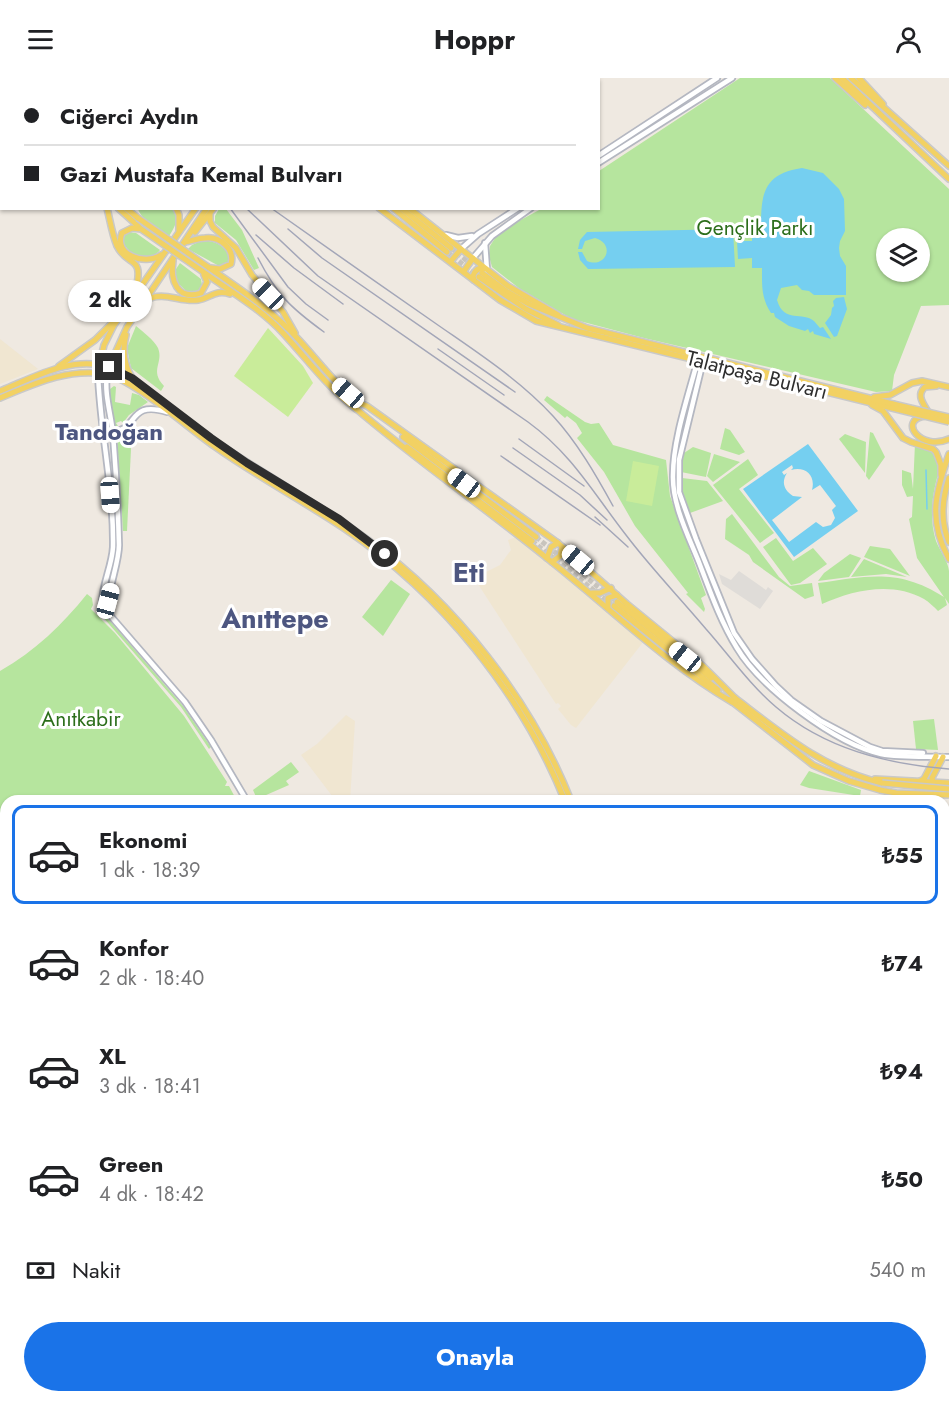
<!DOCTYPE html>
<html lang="tr">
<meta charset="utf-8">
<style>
:root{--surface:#fff;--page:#f6f6f6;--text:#202124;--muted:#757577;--line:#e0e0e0;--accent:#1a73e8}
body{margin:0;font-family:Jost,sans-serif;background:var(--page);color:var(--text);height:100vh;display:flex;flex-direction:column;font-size:22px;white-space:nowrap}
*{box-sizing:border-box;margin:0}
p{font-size:20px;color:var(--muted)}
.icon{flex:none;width:33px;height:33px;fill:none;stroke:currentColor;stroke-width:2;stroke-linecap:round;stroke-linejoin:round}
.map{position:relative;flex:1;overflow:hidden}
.sheet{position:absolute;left:0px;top:717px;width:950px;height:608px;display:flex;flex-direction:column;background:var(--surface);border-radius:18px 18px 0 0;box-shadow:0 2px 4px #0004}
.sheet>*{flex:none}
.hud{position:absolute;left:0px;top:0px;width:600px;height:132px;box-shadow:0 2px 4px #0004;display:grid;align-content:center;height:132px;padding:0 24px;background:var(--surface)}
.tools{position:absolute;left:876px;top:150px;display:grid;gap:12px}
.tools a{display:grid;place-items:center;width:54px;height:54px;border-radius:50%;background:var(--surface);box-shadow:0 2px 4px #0004;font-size:30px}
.end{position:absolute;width:27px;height:27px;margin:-14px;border:8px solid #2e2e2e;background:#fff;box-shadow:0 0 0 3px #fff}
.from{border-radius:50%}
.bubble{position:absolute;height:42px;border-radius:21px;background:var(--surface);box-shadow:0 2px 4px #0004;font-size:20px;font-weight:700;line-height:42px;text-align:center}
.car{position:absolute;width:18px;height:36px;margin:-18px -9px;border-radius:8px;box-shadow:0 0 4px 2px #0007;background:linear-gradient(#fff 24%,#345 0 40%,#fff 0 76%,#345 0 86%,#fff 0)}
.hud b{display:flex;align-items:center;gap:21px;height:57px;font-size:22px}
.hud b+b{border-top:2px solid var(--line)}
.hud i{width:15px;height:15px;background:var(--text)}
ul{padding:10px 0 0;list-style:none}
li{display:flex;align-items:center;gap:18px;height:99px;margin:0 12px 9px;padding:0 12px;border:3px solid transparent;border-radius:12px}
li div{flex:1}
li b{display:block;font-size:22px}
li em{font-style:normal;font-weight:700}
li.selected{border-color:var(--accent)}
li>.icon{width:54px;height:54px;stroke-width:1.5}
.pay{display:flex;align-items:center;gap:15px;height:66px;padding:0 24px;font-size:22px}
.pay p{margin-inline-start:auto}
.primary-button{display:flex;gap:12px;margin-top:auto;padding:12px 24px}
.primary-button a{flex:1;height:69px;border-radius:36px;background:var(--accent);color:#fff;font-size:24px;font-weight:700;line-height:69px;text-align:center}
header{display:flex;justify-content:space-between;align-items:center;height:78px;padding:0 24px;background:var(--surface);font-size:27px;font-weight:700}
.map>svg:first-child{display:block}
.education{fill:#f0e6d1}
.green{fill:#b6e59e;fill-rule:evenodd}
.pitch{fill:#c9ec9a}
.plaza{fill:#dfdcd8}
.water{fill:#75cff0;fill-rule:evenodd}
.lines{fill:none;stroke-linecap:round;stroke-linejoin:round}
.stream{stroke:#75cff0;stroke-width:1.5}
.primary-tunnel{stroke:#c8c4bd;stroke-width:5;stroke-dasharray:5 2.5;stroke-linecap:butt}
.secondary-casing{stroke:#b4b7c1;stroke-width:8}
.primary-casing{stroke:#c9c9c9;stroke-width:8}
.secondary{stroke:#fff;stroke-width:4.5}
.primary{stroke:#f2d163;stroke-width:5}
.rail{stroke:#a3a6b8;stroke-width:1.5}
.primary-bridge-casing{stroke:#c9c9c9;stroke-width:8;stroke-linecap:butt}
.primary-bridge{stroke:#f2d163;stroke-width:5}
.route{stroke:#2e2e2e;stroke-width:8}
.labels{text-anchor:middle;stroke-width:6;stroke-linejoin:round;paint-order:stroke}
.park-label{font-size:21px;fill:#2c6e1b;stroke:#fff}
.street-label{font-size:21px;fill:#2e2e2e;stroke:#fff}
.quarter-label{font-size:24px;font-weight:bold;fill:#4d5680;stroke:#fff}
.district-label{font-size:27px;font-weight:bold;fill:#4d5680;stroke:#fff}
</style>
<header><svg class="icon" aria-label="menu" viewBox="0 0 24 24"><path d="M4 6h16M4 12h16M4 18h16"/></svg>Hoppr<svg class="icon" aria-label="person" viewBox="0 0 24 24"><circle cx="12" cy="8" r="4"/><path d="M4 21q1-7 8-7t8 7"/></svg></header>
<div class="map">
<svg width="949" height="1324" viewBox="0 0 949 1324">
<rect width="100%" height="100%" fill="#efe9e1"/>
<g class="education">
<path d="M0,261L38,291L0,306Z"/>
<path d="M516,459L644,563L576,650L571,647L558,631L561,628L558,625L556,626L552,620L474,500L500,487L511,472L508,462Z"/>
<path d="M346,637L355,643L350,723H336L301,677L317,666Z"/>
</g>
<g class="green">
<path d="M740,0H830L949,111V227L921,228L894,297L892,313L876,314L644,260L572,241L520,211L492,189L489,178L490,168L497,157L517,144L541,131L598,130L599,93ZM886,160H920V194H886Z"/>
<path d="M138,131H172C180,140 175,149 169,158C158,150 142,143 138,131Z"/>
<path d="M219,131H226L242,152L259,190L254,192L236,162L215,145V138Z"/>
<path d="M128,154L136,155L160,172C149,186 130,179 123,164V157Z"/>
<path d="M201,163C213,162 221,166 228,175V185L219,188L188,171L192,167Z"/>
<path d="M180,185L201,201L202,207L198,213H186L177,204L174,194Z"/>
<path d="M136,248C143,254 154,262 158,270C164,285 149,292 164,308L161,313L131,290L127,270Z"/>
<path d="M114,308L116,309L115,324L130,327L132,315L139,317L148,324L129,337L123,345L121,343L116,345L118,348H114L109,315L110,311Z"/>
<path d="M547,318L585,344L591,346L599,345L613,367L666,382L670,418L706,517L701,520L705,531L704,534L686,516L688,515L635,448L604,394L577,360L582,355L576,345L567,338L565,340L544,322Z"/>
<path d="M725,350L730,352L745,374L739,377L720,371Z"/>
<path d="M870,354L873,355L885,379L869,402L866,398Z"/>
<path d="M845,356L866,364L865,395L839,361Z"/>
<path d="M126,357L129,361L131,371L127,453H123L117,359Z"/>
<path d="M915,365L933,371L941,386C933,412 928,437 936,463C940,473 948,483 949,493C949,504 949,515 949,526L945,520L947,527L938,533C934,529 929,524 924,521C892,503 853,512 822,526L818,505C868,498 899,490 944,519L917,480L909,441L912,439L913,418L907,419L902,407V392L911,395L913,411Z"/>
<path d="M693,369L711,375L706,399L681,394L684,375Z"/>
<path d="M714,376L740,384L713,404L707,398Z"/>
<path d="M748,381L758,397L739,411L774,455L760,465L713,407Z"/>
<path d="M682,400L707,403L723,423L690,435L682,412Z"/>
<path d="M732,436L779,499L790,508L812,505L814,518L805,521L753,484L749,477L725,461L726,441Z"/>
<path d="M776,460L793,483L813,470L827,486L800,505L791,507L763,469Z"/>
<path d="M870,468L890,471L910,498L864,479Z"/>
<path d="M850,476L861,480L849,499L818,503L824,495Z"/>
<path d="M864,481L907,499L886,496L851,499Z"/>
<path d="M391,502L410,516L383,558L362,539Z"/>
<path d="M87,516L92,520L93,527L91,531L115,555L184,638L227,704L225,708H229L237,723H6V1208L0,1203V593C35,573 62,547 87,516Z"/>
<path d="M104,536L183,628L211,669L209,671L181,629L102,538Z"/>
<path d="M934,641L938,672L916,671L913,643Z"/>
<path d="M291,684L299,694L286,703L289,707L257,721L253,712Z"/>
<path d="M809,693L861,712L860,718L809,710L800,707Z"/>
<path d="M944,1276L949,1278V1324H947L948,1320L944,1319L942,1324H917L919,1319L944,1318Z"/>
</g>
<g class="pitch">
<path d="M268,250L303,288L313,305L288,339L234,298Z"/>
<path d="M633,383L659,388L652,428L626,423Z"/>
<path d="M73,1319H188L178,1324H76Z"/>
</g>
<path class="plaza" d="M739,493L766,512L768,509L773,513L760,531L722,506L719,496L731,502Z"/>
<g class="water">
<path d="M802,90L823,95L839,111L844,121L845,153L840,163L839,170L840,178L846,188V217H814L809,213L802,212L797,207L781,210L777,222C784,246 803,233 814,243C816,245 818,248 820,250L823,249L831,261L814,256L813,253L810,255L808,251L805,253L789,248L775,239L774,235H771C761,220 762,207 762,190H752V180L738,181L737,163H752V154L761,153C761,119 761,96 802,90Z"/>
<path d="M733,151L735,189L588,191L580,182L578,174H582L587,183C606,191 616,166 595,160L585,163L582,171H578L580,162L587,154Z"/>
<path d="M844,219L847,231L837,258L834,259L825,245L831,237L832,230L834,228L833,223L836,220Z"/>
<path d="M808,366L858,433L794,479L743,411ZM792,387L793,390L791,392C805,388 816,397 812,412L820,407L836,428L832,432L835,440L831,447L823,449L816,444L789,464L772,442L802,419L793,418C784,412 781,404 787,395L784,397L782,394Z"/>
</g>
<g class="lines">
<path class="stream" d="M926,392L927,431"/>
<g class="primary-tunnel">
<path d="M451,170L481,194"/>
<path d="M447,174L479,199"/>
<path d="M536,459L617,524"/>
<path d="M532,463L611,526"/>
</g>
<defs>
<g id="secondary">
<path d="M598,78L717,0"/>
<path d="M598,85L732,0"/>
<path d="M446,157L458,160L472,158"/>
<path d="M485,165L487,192"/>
<path d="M461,171L478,156L518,130"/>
<path d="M473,180L492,158L531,130"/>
<path d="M698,281C689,316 673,361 673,397C672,427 689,459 700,487C711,516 721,544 737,570C761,610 836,666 881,676C903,680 927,678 949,679"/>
<path d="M703,283L679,382V414L696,461L734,555L752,581L776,608L791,622L821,643L870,669L882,673L923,675"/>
<path d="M98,295C100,353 114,411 113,469C112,489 101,508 102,528L185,624L211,662L247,723"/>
<path d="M107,296C104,316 111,336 113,356C116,393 118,431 119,467C119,488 104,519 110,536"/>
<path d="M113,354C139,351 128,322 167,334"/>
<path d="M944,752L949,750"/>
<path d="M944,757L949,755"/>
<path d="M944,950L949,946"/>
<path d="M284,1318V1324"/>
<path d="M518,1318L522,1324"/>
<path d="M524,1318L528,1324"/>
<path d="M782,1318L792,1324"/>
<path d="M189,1324L199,1318"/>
<path d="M278,1324V1318"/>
<path d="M578,1324L580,1318"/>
</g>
<g id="primary">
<path d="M10,0L11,2"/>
<path d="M21,0L22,2"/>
<path d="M228,0L230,2"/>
<path d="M236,0L237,2"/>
<path d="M243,0L245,2"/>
<path d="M253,0L255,2"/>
<path d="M835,0L865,27"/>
<path d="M842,0L949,101"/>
<path d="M851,0L949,88"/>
<path d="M859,0L883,26"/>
<path d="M285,2L286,0"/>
<path d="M292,2L294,0"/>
<path d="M300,2L301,0"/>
<path d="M308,2L309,0"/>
<path d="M107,130C110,142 112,156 117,168C128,190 144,176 136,211"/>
<path d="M118,130L139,149"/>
<path d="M126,130L138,140"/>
<path d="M176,130L179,137V152"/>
<path d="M379,130L500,222L536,243L892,330"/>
<path d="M393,130L447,174"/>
<path d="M401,130L451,170"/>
<path d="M409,130L508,208L558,237"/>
<path d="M210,137V143L213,149L236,170L252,197L283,234L295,255"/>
<path d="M141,151L132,150L122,155C113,177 145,188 161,177"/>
<path d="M195,154L214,130"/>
<path d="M185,164C192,163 198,160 205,160C220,158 235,171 231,186L220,191L211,190"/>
<path d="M173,183C170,202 177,223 201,215L207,204L204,197"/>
<path d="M451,183L461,171"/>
<path d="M208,189C240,211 273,233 299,262C319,284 336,307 360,326"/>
<path d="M202,193C228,212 260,230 283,255C307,281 327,309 356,331"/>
<path d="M464,193L473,180"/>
<path d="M482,195L506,213L529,226L587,250L893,326"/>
<path d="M479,199L526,231L558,247"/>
<path d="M474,202L473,198C475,192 479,189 486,191"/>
<path d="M146,222C164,212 180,225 198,222C210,220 216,211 230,216"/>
<path d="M126,257C122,272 124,286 132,300"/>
<path d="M59,288L95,262L112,245"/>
<path d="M99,288L104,267L114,247L196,130"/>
<path d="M108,291L127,249L207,130"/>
<path d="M0,313C33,300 72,277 108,289C131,296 149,314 168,329C185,342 202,354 219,366C268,399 320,427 368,462C455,525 532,623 571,723"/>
<path d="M874,319L890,317L912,305L922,303L949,309"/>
<path d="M0,320C34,306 67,290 105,296C132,300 188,350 214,368C256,398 302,422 345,451C442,517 521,614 565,723"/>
<path d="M357,324L367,328L558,465L627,526L703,588L735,620"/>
<path d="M872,327L883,333L903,360L911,364L933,371L936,374L941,387V397"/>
<path d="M354,329C416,382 484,429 548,481C609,529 665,585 732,624"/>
<path d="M928,334C923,325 916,317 925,309L936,308"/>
<path d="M925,338C897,342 921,374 949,361"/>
<path d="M403,359L536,459"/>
<path d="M407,369L532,463"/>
<path d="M949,376C935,415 928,443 949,481"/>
<path d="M949,400C942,421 940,443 949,464"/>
<path d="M547,480L551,469L558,465"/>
<path d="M552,484L560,478L562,469"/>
<path d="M592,515H600L611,510"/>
<path d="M617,524L711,600"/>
<path d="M614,528L718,612"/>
<path d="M608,529V520L617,517"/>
<path d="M735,620C782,656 823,691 882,705"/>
<path d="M730,622L813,687L849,703L880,712"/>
<path d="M875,701L949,705"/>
<path d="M920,703L924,701L936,678"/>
<path d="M933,704L932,700L943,679"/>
<path d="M0,1219L6,1228"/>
<path d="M0,1232L6,1229"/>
<path d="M0,1252L6,1255"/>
<path d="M944,1263L949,1265"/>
<path d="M944,1271L949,1273"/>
<path d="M59,1318L62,1324"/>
<path d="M67,1318L70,1324"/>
</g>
</defs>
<use href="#secondary" class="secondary-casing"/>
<use href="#primary" class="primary-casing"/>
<use href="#secondary" class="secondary"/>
<use href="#primary" class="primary"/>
<g class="rail">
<path d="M59,0L61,2"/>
<path d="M74,0L77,2"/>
<path d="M230,130L288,209L306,226L328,242"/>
<path d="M246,130L318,198L528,344C572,376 594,416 626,457C651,490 680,520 706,551C729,577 750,607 776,629C825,671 887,686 949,691"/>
<path d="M271,130C326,169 380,207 435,245C475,273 519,301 553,338C577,364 596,397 613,428"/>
<path d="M288,151L322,180L515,314"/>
<path d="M256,157L294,190L343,226"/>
<path d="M258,180C277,217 291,230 324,254"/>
<path d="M438,271L504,317"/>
<path d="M519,361L584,408"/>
<path d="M513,370L580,417L607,442"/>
<path d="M501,378L600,447"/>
<path d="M595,439L628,469"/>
</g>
<defs>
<g id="primary-bridge">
<path d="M138,140L208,189"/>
<path d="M141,151L202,193"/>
<path d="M893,326L949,339"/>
<path d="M892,330L949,344"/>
<path d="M882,705L949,711"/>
<path d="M880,712L896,715L949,717"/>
</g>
</defs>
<use href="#primary-bridge" class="primary-bridge-casing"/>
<use href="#primary-bridge" class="primary-bridge"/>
</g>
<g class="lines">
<path class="route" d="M109,289L132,300L211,360L247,385L339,441L385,476"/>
</g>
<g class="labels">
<g class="park-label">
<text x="755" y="157">Gençlik Parkı</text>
<text x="81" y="648">Anıtkabir</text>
</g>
<g class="street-label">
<text transform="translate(757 297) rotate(14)" y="7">Talatpaşa Bulvarı</text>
</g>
<g class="quarter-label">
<text x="109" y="362">Tandoğan</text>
</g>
<g class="district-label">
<text x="469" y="504">Eti</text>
<text x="275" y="550">Anıttepe</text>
</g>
</g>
</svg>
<div class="tools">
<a><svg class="icon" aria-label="layers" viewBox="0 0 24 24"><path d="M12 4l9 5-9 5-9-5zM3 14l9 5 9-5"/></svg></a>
</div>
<i class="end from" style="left:385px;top:476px"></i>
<i class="end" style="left:109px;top:289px"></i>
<div class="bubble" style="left:68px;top:202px;width:84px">2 dk</div>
<i class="car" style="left:268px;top:216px;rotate:315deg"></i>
<i class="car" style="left:348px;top:315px;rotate:311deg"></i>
<i class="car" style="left:464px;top:405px;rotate:307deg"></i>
<i class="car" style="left:110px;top:417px;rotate:176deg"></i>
<i class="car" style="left:578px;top:482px;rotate:310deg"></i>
<i class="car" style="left:108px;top:523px;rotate:15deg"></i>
<i class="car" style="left:685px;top:579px;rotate:309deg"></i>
<div class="hud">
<b><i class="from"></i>Ciğerci Aydın</b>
<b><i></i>Gazi Mustafa Kemal Bulvarı</b>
</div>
<section class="sheet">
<ul>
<li class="selected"><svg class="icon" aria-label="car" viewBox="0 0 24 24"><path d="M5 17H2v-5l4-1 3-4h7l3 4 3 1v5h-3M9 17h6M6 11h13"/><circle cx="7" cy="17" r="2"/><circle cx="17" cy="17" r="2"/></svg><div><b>Ekonomi</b><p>1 dk · 18:39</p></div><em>₺55</em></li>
<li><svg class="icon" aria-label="car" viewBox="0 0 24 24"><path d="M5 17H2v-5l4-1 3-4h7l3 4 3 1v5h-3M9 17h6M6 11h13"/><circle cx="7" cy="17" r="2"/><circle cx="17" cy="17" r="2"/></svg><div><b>Konfor</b><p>2 dk · 18:40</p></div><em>₺74</em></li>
<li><svg class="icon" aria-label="car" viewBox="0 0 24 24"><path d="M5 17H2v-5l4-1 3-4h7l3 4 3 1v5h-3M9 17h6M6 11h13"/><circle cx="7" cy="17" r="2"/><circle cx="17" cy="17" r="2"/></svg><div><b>XL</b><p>3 dk · 18:41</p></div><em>₺94</em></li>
<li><svg class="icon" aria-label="car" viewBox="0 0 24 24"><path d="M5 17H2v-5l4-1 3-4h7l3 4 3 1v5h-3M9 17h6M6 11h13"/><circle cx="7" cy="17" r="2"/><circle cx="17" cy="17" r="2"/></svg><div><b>Green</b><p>4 dk · 18:42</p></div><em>₺50</em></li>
</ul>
<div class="pay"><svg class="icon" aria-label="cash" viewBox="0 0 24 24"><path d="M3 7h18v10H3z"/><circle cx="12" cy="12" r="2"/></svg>Nakit<p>540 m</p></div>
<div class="primary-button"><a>Onayla</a></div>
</section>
</div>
